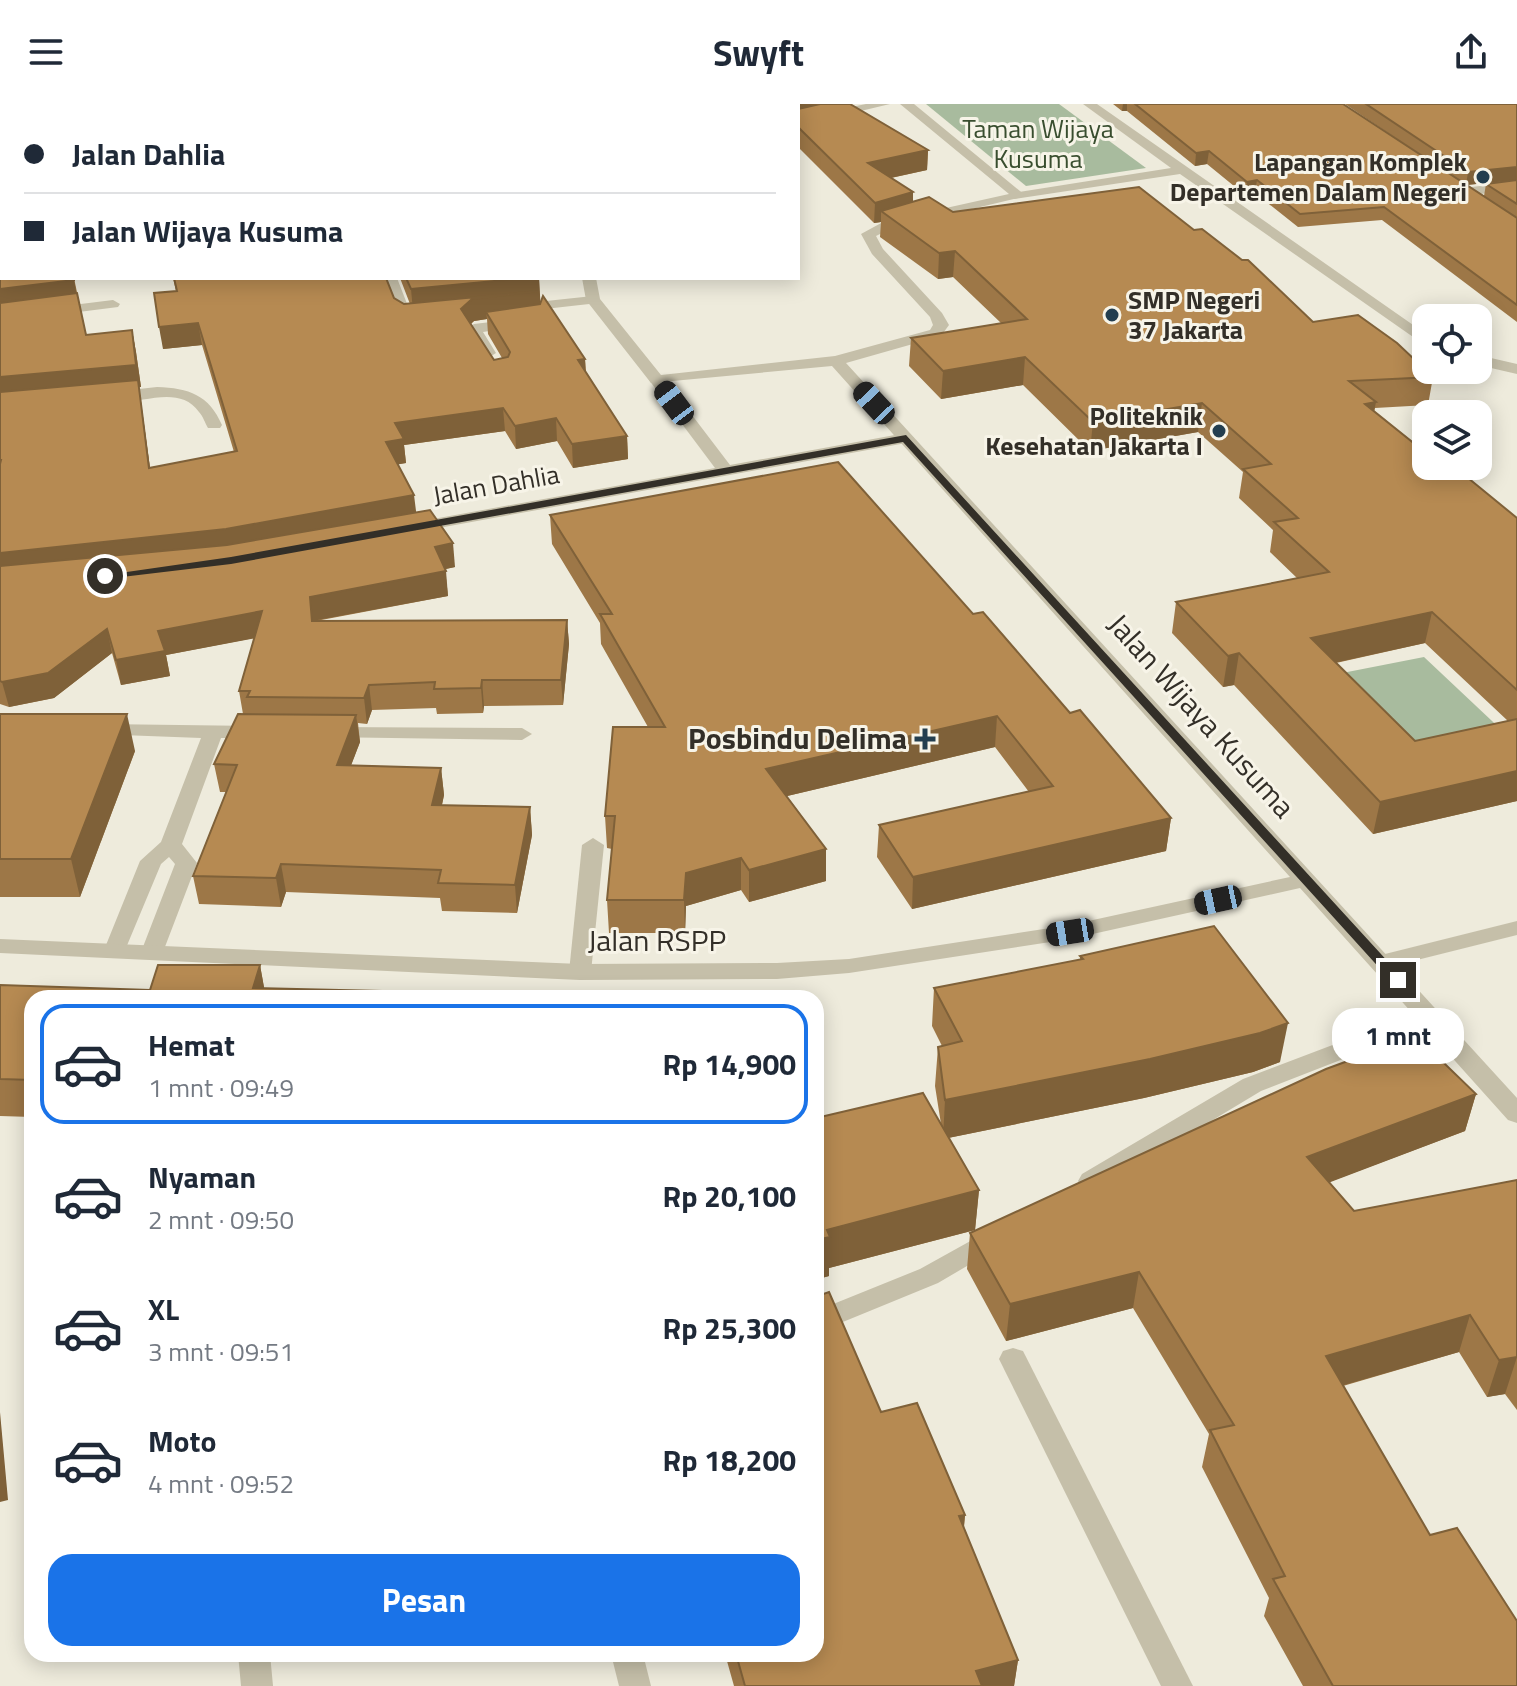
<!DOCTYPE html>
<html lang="id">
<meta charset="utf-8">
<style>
:root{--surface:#fff;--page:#f6f6f7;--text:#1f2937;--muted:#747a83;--line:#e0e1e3;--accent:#1a73e8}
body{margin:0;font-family:"Titillium Web",sans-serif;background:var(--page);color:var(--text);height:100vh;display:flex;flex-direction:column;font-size:30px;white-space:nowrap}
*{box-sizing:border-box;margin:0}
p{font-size:26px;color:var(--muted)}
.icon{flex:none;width:44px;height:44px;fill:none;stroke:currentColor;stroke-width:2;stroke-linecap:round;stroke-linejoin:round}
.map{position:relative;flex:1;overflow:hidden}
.panel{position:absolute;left:24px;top:886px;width:800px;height:672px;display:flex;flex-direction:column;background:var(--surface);border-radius:24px;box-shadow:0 4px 20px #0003}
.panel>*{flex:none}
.top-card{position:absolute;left:0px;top:0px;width:800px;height:176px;box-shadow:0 4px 20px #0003;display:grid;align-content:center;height:176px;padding:0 24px;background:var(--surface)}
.tools{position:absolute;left:1412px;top:200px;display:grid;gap:16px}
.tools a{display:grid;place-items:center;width:80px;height:80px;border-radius:16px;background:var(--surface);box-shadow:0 4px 20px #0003;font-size:40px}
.end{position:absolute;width:36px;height:36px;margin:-18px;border:10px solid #332f28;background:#fff;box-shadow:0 0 0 4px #fff}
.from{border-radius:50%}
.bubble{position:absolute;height:56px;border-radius:24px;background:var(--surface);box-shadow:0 4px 20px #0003;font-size:26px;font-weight:700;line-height:56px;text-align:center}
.car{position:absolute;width:24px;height:48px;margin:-24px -12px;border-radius:10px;box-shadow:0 0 6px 2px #0007;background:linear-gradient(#222 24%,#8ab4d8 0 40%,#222 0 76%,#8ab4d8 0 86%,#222 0)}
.top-card b{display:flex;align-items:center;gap:28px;height:76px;font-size:30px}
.top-card b+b{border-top:2px solid var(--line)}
.top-card i{width:20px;height:20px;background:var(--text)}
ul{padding:14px 0 0;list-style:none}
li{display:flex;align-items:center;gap:24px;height:120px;margin:0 16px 12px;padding:0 8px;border:4px solid transparent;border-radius:24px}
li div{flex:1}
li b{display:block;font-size:30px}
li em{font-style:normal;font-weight:700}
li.current{border-color:var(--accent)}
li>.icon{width:72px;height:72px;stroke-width:1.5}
.button{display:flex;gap:16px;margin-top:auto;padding:16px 24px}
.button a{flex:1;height:92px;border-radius:24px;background:var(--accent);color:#fff;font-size:32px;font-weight:700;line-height:92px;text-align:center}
header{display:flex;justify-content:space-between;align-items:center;height:104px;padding:0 24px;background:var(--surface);font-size:36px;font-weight:700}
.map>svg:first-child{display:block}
.green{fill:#a8bb9e}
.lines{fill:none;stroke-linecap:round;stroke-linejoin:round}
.minor{fill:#c5bfa9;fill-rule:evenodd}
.tertiary{fill:#c5bfa9;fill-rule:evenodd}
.wall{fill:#9d7747;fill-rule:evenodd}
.shaded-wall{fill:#7f6139}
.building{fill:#b68a52;stroke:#7f6139;stroke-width:2}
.route{fill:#332f28}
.poi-dot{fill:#233e4f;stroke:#f7f4e8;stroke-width:3}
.labels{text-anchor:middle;stroke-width:6;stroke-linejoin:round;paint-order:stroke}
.far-park-label{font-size:26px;fill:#394e2f;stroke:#f7f4e8}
.far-poi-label{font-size:26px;font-weight:bold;fill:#332f28;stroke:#f7f4e8;text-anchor:end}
.far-street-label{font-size:26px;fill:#332f28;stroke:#f7f4e8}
.street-label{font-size:30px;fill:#332f28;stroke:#f7f4e8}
.poi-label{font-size:30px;font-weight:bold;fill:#332f28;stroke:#f7f4e8;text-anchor:end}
</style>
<header><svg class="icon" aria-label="menu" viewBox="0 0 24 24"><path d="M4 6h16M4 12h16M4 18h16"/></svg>Swyft<svg class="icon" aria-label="share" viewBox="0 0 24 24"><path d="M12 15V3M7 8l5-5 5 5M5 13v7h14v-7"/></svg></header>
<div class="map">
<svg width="1517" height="1582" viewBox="0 0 1517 1582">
<rect width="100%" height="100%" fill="#eeebdc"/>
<g class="green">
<path d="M926,0H1059L1146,64L1026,82Z"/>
<path d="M1424,553L1509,633L1407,655L1327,572Z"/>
</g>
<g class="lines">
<g class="minor">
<path d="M1083,0H1097L1426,230V242L1180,70L1014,95L1012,92L1019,88L1171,64Z"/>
<path d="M1517,78V86L1462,92L1455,88L1462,84Z"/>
<path d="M383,174H397L411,210L422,211V217L401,218Z"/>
<path d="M593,192L598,193V199L518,208L511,204L518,200Z"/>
<path d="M113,196L120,200L118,203L0,218V210Z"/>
<path d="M516,215L521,216V222L483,228L496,249L488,254L483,252L466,225L474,220Z"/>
<path d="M1478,251L1517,260V270L1478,261Z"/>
<path d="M657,271L663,273L730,361L906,329L914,334L906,339L411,429L402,424L411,419L715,364L649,276Z"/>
<path d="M157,283C189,284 209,291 222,321L220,324H208C205,319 203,312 199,308C175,274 124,311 104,293L112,288Z"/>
<path d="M102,620L257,622L267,628L257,634H221L182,740L197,759L163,848L152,855L141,848L175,760L169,753L161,760L123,851H107L104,846L140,757L161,738L201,634L95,630L92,626Z"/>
<path d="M331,623L522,624L532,630L522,636L324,633L321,629L324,625Z"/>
<path d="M593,734L604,741L591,868L580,876L569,868L582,741Z"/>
<path d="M1517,817V831L1381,865L1370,858L1373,853Z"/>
<path d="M1430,904L1442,912L1438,918L1261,987L1100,1084H1082L1078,1077L1082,1070L1243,975Z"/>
<path d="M992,1125L1001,1128L1005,1135L1001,1142L938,1179L816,1229V1207L920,1165Z"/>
<path d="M1013,1244L1023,1247L1193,1582H1161L999,1255L1003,1247Z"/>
<path d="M238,1550H270L273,1582H241Z"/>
<path d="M611,1550H643L651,1582H619Z"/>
</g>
<g class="tertiary">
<path d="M866,0H890L798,22V14Z"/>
<path d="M900,0H914L1026,92L892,124L876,132L883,145L942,209L949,221L941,232L846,259L1517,994V1019L1508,1016L1300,784L1070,835L849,869L777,875L580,876L0,849V835L580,860L777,859L849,855L1070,821L1290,773L832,262L651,279L586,196L582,174H596L600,195L661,271L835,252L930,226L933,221L930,213L872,150L861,130L883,118L1009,90Z"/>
</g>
</g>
<g class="wall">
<path d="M0,0H642V2H2L74,174L86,231L132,226L136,248L141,283H139L150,364L234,348L202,241L163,245L176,187L173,174H386L394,194L404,200H410L400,174H539L540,200L585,255L586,268L627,332L628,355L573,364L557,337L516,345L505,327L404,341L406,359L398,360L416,409L455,463L445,465L448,492L316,517L567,516L569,540L563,601L484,602L483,609L437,610L436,604L372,606L367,620L358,619L360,638L351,661L441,664L444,691L442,701L530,703L532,731L517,809L442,807L440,794L286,788L281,803L199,800L193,772L226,688H220L214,660L243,610L239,587L254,534L166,551L170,572L121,581L112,549L54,594L9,603L0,600ZM487,215L488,230L502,254L494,256L471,220L474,217Z"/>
<path d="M666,0H741L739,2H669Z"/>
<path d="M755,0H850L928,46L927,66L891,74L913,88V98L953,108L1313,218L1433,273L1428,301L1375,304L1374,307L1453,370L1517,414V697L1373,730L1234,581L1223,583L1172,529L1176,498L1297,474L1270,448L1273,426L1239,394L1243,368L1198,328L1090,347L1023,281L941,295L909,262L911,234L1001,219L953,173L938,175L880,133L881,118L874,119L798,43V2H757ZM1425,539L1508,617L1415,637L1336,559Z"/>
<path d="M1113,0H1343L1437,62L1345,0H1517V76L1466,81L1484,92L1486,80L1517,76V218L1382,116L1298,123L1255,89L1245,91L1207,60L1195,62L1127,7H1122Z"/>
<path d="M550,411L973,510L1171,714L1166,747L912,805L877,753L879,721L1029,688L995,643L787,692L826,745V777L749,798L741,786L686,802L685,829H609L607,796L612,745L607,744L605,712L648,623L601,540L600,519L552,440Z"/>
<path d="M0,610L135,647L80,793H0Z"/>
<path d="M1080,852L1280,958L1253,968L1144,994L948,1034L979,1086L975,1126L829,1164V1172L818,1175V1192L881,1308L965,1411L964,1424L1018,1556L1014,1582H734L725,1550H816V1014L941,1020L935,982L938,943L942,942L932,922L934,884L1080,856Z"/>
<path d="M260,861L264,884L32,894V1013L0,1012V881L150,886Z"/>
<path d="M1476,990L1465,1027L1329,1078L1354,1107L1517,1076V1306L1505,1290L1487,1293L1459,1248L1343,1282L1517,1582H1303L1264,1512L1269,1494L1202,1363L1209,1330L1133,1204L1006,1237L967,1165L970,1129Z"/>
</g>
<g class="shaded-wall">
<rect x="554" y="0" width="88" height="2"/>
<rect x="685" y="0" width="14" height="2"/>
<path d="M720,0H741L739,2H718Z"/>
<path d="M796,0H826L798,12V2H796Z"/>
<path d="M1123,0H1127V7H1122Z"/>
<path d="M928,46L927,66L867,79L868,59Z"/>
<path d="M1209,47L1207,60L1195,62L1196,49Z"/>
<path d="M1517,63V76L1466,81L1468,68Z"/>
<path d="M1257,76L1255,89L1245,91L1247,78Z"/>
<path d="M913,88V108L881,107V118L874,119L875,99Z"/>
<path d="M955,147L953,173L938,175L939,149Z"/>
<path d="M526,174H539L541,208H486L487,215L474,217L463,226L413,207L411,185Z"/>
<path d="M74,176L78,197L0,207V185Z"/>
<path d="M198,219L202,241L163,245L159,223Z"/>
<path d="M132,226L136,248L141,283H139L153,387L0,296V273Z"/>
<path d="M1025,253L1023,281L941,295L943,267Z"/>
<path d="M585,255L586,277L578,256Z"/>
<path d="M1376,298L1370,327L1365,300Z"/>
<path d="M1202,299L1198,328L1090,347L1093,318Z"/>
<path d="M503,304L505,327L404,341L406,359L389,362L386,338L395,319Z"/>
<path d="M556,314L557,337L516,345L515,322Z"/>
<path d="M627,332L628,355L573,364L572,340Z"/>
<path d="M414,391L417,415L0,474V449Z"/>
<path d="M453,439L455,463L437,467L435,443Z"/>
<path d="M446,467L448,492L312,517L310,493Z"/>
<path d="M262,507L266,532L166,551L170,572L121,581L116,556L158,527Z"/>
<path d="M1432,508L1425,539L1306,565L1311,534Z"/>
<path d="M567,516L569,540L563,601L561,576Z"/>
<path d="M107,525L112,549L54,594L9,603L2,578Z"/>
<path d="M1239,549L1234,581L1223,583L1228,552Z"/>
<path d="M482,576L484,602L483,609L481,584Z"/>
<path d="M369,581L372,606L367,620L364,594Z"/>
<path d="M127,610L135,647L80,793L71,755Z"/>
<path d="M356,611L360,638L341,688L337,661Z"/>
<path d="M997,612L995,643L766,697V665Z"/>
<path d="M441,664L444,691L436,728L432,701Z"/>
<path d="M1517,667V697L1373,730L1380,698Z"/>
<path d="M530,703L532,731L517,809L515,781Z"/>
<path d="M1171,714L1166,747L912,805L913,773Z"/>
<path d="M826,745V777L749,798V766Z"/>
<path d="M741,754V786L686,802L685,829L684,796L686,769Z"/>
<path d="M281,760L286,788L281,803L276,774Z"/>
<path d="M260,861L266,894L253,884Z"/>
<path d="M1288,919L1280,958L1253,968L1144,994L943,1035L945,996Z"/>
<path d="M1476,990L1465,1027L1299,1090L1307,1053Z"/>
<path d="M979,1086L975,1126L829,1164V1172L818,1175V1203L816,1204V1136L827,1126Z"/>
<path d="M1139,1168L1133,1204L1006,1237L1010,1200Z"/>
<path d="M1470,1211L1459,1248L1316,1289L1326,1252Z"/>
<path d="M1517,1253L1505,1290L1487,1293L1499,1256Z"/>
<path d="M0,1308L8,1396L0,1398Z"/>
<path d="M965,1411L961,1450L959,1412Z"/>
<path d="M1018,1556L1014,1582H974L976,1567Z"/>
</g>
<g class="building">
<path d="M0,0H557L558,2H2V174H74V176L0,185Z"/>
<path d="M774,0H796V2H776Z"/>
<path d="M820,0H850L928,46L868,59L913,88L875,99L798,23V5Z"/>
<path d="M1135,0H1343L1517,114V201L1384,103L1300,110L1257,76L1247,78L1209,47L1196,49Z"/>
<path d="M1366,0H1517V63L1468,68Z"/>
<path d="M1517,76V100L1486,80Z"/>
<path d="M1139,83L1194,126L1202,125L1242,156H1248L1313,218L1358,211L1397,239L1433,273L1349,277L1376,298L1365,300L1426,349V362H1443L1453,370L1462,369L1517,414V586L1432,508L1311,534L1415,637L1517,615V667L1380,698L1239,549L1228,552L1176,498L1329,468L1274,418L1298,414L1243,365L1271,360L1202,299L1093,318L1025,253L943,267L911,234L1027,215L955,147L939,149L881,107L929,93L953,108Z"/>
<path d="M174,174H386L394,194L404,200L539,187L472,195L461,205L494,256L508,253L510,248L486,208L540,200L543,192L585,255L578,256L627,332L572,340L556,314L515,322L503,304L395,319L404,335L386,338L414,391L226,425L0,449V360L1,356H0V288L138,276L149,364L237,347L198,219L159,223L154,189L177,187Z"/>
<path d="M406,174H526L411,185Z"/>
<path d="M77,189L86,231L132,226L136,261L0,273V199Z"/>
<path d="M838,358L973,510L983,508L1070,609L1080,606L1171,714L913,773L879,721L1053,682L997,612L766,665L826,745L749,766L741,754L686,769L684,796H607L615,712H605L613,623H665L600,510H612L550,411Z"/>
<path d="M430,406L453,439L435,443L446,467L310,493L312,517L567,516L561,576H482L481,584L434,585L435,578L369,581L364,594L247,593L250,587H239L262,507L158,527L165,547L116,556L107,525L48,569L2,578L0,577V462L227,441Z"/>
<path d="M0,610H127L71,755H0Z"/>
<path d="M238,610L356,611L337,661L441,664L432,701L530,703L515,781L438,779L441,766L281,760L276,774L193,772L237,661L214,660Z"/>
<path d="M1214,822L1288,919L1260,929L1150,955L945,996L938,943L962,937L934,884L1083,855L1080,852Z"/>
<path d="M158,861H260L253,884L381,887L379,894H32V976L0,975V881L150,886Z"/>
<path d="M1416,932L1476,990L1307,1053L1354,1107L1517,1076V1253L1499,1256L1470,1211L1326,1252L1430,1431L1457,1424L1517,1517V1582H1333L1273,1475L1285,1472L1210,1326L1234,1321L1139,1168L1010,1200L970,1129L1326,965Z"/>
<path d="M923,989L979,1086L827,1126L830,1133L816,1136V1014Z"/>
<path d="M829,1188L881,1308L917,1299L965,1411L959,1412L1018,1556L976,1567L982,1582H745L736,1550H816V1191L818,1192Z"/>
</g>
<path class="route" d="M906,331L1402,873V879H1393L903,338L231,460L105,475L99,472L231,453Z"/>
<g class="poi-dot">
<circle cx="1483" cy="73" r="8"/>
<circle cx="1112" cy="211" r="8"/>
<circle cx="1219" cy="327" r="8"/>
<path d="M921 623h8v8h8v8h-8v8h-8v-8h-8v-8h8z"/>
</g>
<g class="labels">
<g class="far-park-label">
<text x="1038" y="34">Taman Wijaya<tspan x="1038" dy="30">Kusuma</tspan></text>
</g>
<g class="far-poi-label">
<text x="1467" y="67">Lapangan Komplek<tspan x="1467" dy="30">Departemen Dalam Negeri</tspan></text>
<text x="1128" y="205" text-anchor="start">SMP Negeri<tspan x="1128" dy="30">37 Jakarta</tspan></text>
<text x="1203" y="321">Politeknik<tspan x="1203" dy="30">Kesehatan Jakarta I</tspan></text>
</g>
<g class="far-street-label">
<text transform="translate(496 381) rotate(-10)" y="9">Jalan Dahlia</text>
</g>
<g class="street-label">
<text transform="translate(1201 612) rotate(48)" y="10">Jalan Wijaya Kusuma</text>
<text x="657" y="847">Jalan RSPP</text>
</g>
<g class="poi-label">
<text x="907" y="645">Posbindu Delima</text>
</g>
</g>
</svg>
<div class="tools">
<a><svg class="icon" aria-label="locate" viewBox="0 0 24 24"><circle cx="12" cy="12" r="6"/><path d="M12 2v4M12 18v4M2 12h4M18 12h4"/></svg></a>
<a><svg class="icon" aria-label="layers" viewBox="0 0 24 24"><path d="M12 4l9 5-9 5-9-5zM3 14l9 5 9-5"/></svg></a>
</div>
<i class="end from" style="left:105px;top:472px"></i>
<i class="end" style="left:1398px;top:876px"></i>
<div class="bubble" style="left:1332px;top:904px;width:132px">1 mnt</div>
<i class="car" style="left:674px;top:299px;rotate:323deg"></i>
<i class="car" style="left:874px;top:299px;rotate:317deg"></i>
<i class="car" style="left:1218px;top:796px;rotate:258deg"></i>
<i class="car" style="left:1070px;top:828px;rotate:261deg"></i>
<div class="top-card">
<b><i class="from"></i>Jalan Dahlia</b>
<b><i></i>Jalan Wijaya Kusuma</b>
</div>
<section class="panel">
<ul>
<li class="current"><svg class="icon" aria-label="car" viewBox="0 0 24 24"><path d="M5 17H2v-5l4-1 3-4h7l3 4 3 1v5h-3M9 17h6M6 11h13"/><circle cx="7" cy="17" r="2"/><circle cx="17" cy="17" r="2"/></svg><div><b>Hemat</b><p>1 mnt · 09:49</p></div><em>Rp 14,900</em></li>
<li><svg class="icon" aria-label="car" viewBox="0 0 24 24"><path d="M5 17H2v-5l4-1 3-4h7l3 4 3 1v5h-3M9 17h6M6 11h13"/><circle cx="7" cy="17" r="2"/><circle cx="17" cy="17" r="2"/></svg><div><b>Nyaman</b><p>2 mnt · 09:50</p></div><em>Rp 20,100</em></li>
<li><svg class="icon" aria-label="car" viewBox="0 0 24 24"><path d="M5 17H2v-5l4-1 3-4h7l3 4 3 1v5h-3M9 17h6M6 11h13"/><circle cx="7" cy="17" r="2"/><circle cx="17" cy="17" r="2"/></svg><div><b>XL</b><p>3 mnt · 09:51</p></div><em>Rp 25,300</em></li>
<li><svg class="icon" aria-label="car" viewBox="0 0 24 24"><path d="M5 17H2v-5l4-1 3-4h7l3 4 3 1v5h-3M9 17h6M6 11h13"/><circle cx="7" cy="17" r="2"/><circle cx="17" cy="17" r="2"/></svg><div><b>Moto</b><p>4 mnt · 09:52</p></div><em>Rp 18,200</em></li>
</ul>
<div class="button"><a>Pesan</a></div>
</section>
</div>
